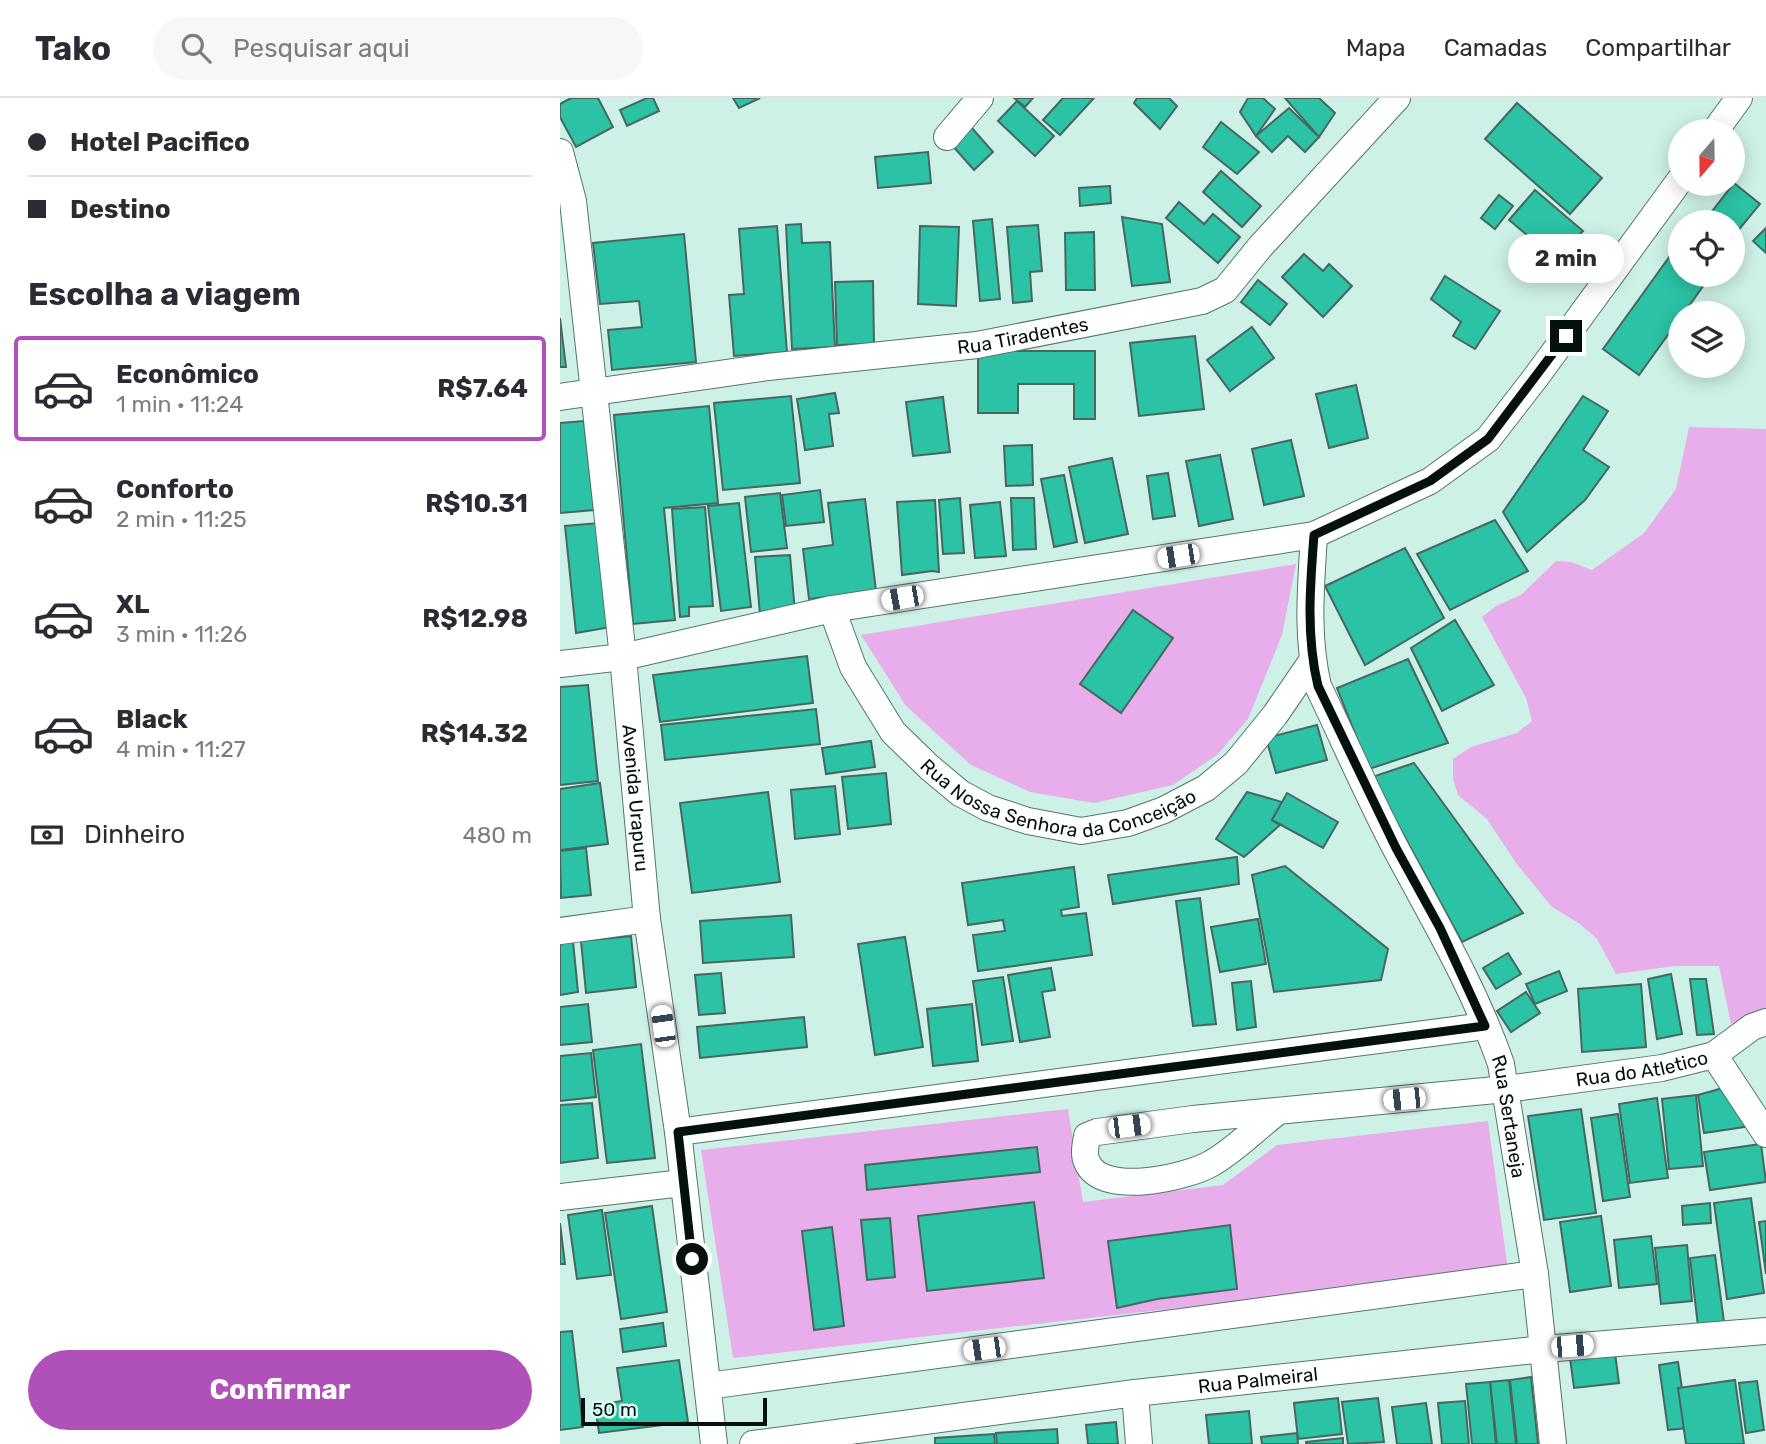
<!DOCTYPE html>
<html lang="pt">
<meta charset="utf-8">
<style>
:root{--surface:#fff;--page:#f7f7f7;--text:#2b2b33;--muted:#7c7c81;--line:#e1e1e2;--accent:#b050b9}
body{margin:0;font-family:Rubik,sans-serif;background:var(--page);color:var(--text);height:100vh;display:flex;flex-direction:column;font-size:26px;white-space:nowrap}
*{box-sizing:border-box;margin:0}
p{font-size:23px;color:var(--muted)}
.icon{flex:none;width:38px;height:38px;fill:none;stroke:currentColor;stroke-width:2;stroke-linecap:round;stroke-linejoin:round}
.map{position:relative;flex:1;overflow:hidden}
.side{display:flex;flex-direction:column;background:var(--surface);width:560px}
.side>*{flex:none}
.guide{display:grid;align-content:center;height:154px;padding:0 28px;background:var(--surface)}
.needle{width:46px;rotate:200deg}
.tools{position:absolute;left:1108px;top:21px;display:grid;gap:14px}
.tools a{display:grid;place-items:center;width:77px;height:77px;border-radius:50%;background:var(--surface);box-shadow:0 4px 18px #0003;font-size:35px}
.scale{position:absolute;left:21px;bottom:18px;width:186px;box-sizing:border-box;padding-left:7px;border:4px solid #05110e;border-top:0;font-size:19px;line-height:24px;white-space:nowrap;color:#05110e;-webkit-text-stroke:5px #dbfff4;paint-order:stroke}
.end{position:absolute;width:32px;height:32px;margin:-16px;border:9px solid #05110e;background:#fff;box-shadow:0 0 0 4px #fff}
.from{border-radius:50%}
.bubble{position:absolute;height:49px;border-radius:24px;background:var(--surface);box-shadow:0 4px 18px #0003;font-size:23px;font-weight:700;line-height:49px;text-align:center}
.car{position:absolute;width:21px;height:42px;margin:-21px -10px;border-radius:9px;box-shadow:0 0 5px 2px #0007;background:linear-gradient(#fff 24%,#345 0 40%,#fff 0 76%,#345 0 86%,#fff 0)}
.guide b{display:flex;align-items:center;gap:24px;height:66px;font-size:26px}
.guide b+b{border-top:2px solid var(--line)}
.guide i{width:18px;height:18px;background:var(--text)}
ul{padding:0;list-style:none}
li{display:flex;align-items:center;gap:21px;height:105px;margin:0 14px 10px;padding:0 14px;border:4px solid transparent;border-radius:7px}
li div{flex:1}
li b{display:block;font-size:26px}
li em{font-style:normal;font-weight:700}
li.selected{border-color:var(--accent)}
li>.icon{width:63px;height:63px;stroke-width:1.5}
h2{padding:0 28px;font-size:32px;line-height:84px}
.pay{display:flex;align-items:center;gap:18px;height:77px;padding:0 28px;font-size:26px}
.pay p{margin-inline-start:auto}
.cta{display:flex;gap:14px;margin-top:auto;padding:14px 28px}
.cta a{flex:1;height:80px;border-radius:42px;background:var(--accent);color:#fff;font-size:28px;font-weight:700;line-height:80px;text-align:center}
header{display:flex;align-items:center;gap:42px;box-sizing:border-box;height:98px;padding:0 35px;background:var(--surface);border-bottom:2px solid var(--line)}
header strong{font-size:33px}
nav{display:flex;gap:38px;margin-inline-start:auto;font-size:24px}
.search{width:490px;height:63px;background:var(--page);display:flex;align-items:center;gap:18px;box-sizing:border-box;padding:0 24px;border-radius:38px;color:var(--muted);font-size:26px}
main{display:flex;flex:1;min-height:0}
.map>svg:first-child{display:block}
.green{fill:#e7aeeb}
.building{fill:#2bc2a5;stroke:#48675f;stroke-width:2}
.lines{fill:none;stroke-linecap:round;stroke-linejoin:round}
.minor-casing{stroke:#55756c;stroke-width:28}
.minor{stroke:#fff;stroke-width:26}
.route{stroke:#05110e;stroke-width:9}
.labels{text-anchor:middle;stroke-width:5;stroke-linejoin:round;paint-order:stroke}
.street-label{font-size:19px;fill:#05110e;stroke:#dbfff4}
</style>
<header>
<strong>Tako</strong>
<div class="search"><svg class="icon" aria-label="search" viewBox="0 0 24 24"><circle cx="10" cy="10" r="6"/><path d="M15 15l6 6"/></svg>Pesquisar aqui</div>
<nav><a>Mapa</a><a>Camadas</a><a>Compartilhar</a></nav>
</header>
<main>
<section class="side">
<div class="guide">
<b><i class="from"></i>Hotel Pacifico</b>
<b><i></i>Destino</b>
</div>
<h2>Escolha a viagem</h2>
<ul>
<li class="selected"><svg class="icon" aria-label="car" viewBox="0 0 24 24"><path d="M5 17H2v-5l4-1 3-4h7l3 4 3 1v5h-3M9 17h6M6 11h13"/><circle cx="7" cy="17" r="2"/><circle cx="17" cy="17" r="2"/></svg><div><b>Econômico</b><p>1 min · 11:24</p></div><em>R$7.64</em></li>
<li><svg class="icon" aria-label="car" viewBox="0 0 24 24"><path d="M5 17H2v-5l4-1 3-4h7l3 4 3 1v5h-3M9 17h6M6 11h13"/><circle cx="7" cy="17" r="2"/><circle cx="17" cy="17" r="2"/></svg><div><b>Conforto</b><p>2 min · 11:25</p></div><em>R$10.31</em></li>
<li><svg class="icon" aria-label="car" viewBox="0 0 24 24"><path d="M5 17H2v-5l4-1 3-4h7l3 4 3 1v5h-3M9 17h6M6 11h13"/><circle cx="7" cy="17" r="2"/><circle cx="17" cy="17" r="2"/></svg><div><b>XL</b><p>3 min · 11:26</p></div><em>R$12.98</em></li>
<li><svg class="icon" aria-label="car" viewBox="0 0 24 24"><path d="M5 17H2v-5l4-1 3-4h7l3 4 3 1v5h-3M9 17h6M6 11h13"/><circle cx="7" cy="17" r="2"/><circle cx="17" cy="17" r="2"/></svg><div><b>Black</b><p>4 min · 11:27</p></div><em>R$14.32</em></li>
</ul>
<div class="pay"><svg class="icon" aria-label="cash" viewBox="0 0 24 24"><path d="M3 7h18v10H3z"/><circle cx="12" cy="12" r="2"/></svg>Dinheiro<p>480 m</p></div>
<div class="cta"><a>Confirmar</a></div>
</section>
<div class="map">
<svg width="1206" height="1346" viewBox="0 0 1206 1346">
<rect width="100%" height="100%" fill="#cef1e7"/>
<g class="green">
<path d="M1129,329L1206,331V913L1171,926L1159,868H1115L1056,876L1037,841L1020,826L992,809L956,765L927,721L898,697L893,681V661L911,649L957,635L972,623L966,600L922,519L936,508L961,497L996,463L1011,464L1032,472L1084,435L1116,391Z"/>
<path d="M736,466L722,537L688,621L657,657L613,687L534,705L470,694L411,667L346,608L301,537Z"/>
<path d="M508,1011L523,1104L663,1087L717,1047L928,1023L948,1173L173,1260L141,1052Z"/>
</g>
<g class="building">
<path d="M11,0H38L53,29L16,49L0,19V6Z"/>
<path d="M87,0H93L99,13L67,28L60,12Z"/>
<path d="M173,0H200L179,10Z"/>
<path d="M454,0H473L465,9Z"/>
<path d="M503,0H534L500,37L483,22Z"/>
<path d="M577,0H609L617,8L600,31L574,5Z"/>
<path d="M688,0H703L715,11L696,38L680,14Z"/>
<path d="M725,0H759L775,15L759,39Z"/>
<path d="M457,3L494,38L475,58L438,23Z"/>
<path d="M957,5L1042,80L1010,116L925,41Z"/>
<path d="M729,10L759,39L745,54L728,38L712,54L696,38Z"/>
<path d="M661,24L699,54L677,76L643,49Z"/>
<path d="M411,29L433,54L414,72L391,46Z"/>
<path d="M368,54L371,85L318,90L315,59Z"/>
<path d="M661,73L701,108L682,129L643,94Z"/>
<path d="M1174,85L1200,106L1172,140V124H1150L1146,121Z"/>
<path d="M550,88L551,105L520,108L519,90Z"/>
<path d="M975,92L1023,133L997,162L949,122Z"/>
<path d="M939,97L953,108L935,131L921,120Z"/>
<path d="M619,104L644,126L653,116L680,139L658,165L606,120Z"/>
<path d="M562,119L602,126L610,184L572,188Z"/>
<path d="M432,121L440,201L420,203L413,123Z"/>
<path d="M241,126L242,145L270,144L275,249L232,251L226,127Z"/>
<path d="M478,127L482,173L470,174L472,203L453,205L447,129Z"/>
<path d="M217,128L227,254L174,258L169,197L184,196L179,131Z"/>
<path d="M360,128L399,129L396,208L358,206Z"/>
<path d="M1206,130V155L1193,143Z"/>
<path d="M534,134L535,192H506L505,135Z"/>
<path d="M124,136L136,264L52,272L48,232L82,229L79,203L40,206L33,145Z"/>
<path d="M1120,144V177H1151L1124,215H1120V220L1079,277L1043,251Z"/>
<path d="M744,156L763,173L769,166L792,188L763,219L722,179Z"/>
<path d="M885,178L940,213L915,251L893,238L901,224L871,201Z"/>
<path d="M698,182L727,206L710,227L681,204Z"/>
<path d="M313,183L314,246L277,247L275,184Z"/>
<path d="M0,220L6,269H0Z"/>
<path d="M692,229L714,260L670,293L647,262Z"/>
<path d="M635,238L644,311L579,318L570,245Z"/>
<path d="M418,253H535V321H514V286H458V315H418Z"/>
<path d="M796,287L808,340L769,350L756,296Z"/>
<path d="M275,295L279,315L269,316L273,348L245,352L237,301Z"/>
<path d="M231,298L240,385L163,392L154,305Z"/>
<path d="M1023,298L1048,313L1023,352L1049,369L1025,402L967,454L943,414Z"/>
<path d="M383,299L390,354L353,358L346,304Z"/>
<path d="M149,308L158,405L104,410L115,522L73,526L54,317Z"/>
<path d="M24,323L34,412L0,415V325Z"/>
<path d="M731,342L744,398L704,407L692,351Z"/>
<path d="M472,347L473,387L446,388L444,348Z"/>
<path d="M660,357L673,421L639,428L626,363Z"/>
<path d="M552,360L568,436L525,445L509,369Z"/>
<path d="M608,375L615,418L593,421L587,378Z"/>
<path d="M504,377L517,444L494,449L481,381Z"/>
<path d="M260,392L264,424L226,428L222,397Z"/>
<path d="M220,395L227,450L191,454L185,399Z"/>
<path d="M400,400L404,455L383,456L379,402Z"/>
<path d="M451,400H474L476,451L453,452Z"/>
<path d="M305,401L316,493L249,501L243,451L273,447L268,405Z"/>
<path d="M375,402L379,474L372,473L342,477L337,404Z"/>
<path d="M440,404L446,458L415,460L410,407Z"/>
<path d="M179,405L191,509L161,513L148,408Z"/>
<path d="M145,409L153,508L129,509V518L120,519L112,411Z"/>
<path d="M935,422L968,473L890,512L857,456Z"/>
<path d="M39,425L51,529L16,535L5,428Z"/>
<path d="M845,450L884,520L805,567L765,488Z"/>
<path d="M230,457L235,514L200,517L195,459Z"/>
<path d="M573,512L613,540L561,615L520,586Z"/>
<path d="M895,522L934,587L882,613L851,550Z"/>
<path d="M247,558L253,605L100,624L93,577Z"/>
<path d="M848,561L888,645L809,671L777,590Z"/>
<path d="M28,587L38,683L0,687V589Z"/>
<path d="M256,611L260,646L105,662L101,627Z"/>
<path d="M757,627L767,662L716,675L706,640Z"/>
<path d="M311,643L315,669L266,676L262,650Z"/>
<path d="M854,665L963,815L902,844L812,679Z"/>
<path d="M326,675L331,726L288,731L282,679Z"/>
<path d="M40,685L48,746L0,752V691Z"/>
<path d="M275,688L280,736L235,741L231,692Z"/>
<path d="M208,694L220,784L132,795L120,705Z"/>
<path d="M687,694L722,704L712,722L720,727L684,759L656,741Z"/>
<path d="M727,695L778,724L763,750L712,722Z"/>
<path d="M26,750L31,797L1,800L0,753Z"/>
<path d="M677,759L679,786L553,806L548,777Z"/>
<path d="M725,768L828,851L821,882L714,894L692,777Z"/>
<path d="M514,769L519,809L501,812L502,818L526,815L532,857L418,873L413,837L445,833L443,822L408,827L402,785Z"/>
<path d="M640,800L656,926L633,928L616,803Z"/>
<path d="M231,817L234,859L143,865L140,823Z"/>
<path d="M698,821L706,866L660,874L651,829Z"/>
<path d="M71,838L76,889L26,895L21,843Z"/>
<path d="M345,839L363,949L315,957L298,846Z"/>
<path d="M13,843L18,894L0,897V844Z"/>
<path d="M948,855L961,876L936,891L923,870Z"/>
<path d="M491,870L495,892L482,894L490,939L460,944L448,877Z"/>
<path d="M999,873L1007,893L975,906L966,886Z"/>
<path d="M161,875L165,915L139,917L135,877Z"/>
<path d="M1111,876L1122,936L1097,941L1088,881Z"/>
<path d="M443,879L453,943L422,947L413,883Z"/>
<path d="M1130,881H1146L1154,936L1137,937Z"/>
<path d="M691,883L696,929L677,932L672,885Z"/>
<path d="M1081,886L1086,949L1022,954L1018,891Z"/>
<path d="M966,894L980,915L951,934L937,913Z"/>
<path d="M28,906L32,944L0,947V909Z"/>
<path d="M412,906L418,963L373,968L367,911Z"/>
<path d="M244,919L247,949L140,960L137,929Z"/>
<path d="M81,946L95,1060L47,1065L33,952Z"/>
<path d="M31,955L36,999L0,1003V958Z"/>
<path d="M1163,990L1191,1028L1144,1035L1138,997Z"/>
<path d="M1136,997L1143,1068L1109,1071L1102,1001Z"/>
<path d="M1097,1000L1108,1080L1070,1085L1059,1006Z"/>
<path d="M32,1005L38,1060L0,1065V1007Z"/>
<path d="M1021,1011L1036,1115L984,1122L968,1018Z"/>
<path d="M1058,1016L1070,1099L1043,1103L1031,1020Z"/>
<path d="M1201,1046L1206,1084L1150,1092L1144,1054Z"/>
<path d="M477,1049L480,1074L307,1092L305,1067Z"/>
<path d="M1191,1100L1204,1195L1167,1201L1154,1105Z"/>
<path d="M474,1104L484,1180L367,1193L358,1118Z"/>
<path d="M1150,1105L1151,1125L1123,1127L1122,1108Z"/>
<path d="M92,1108L107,1214L61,1221L45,1115Z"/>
<path d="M42,1112L51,1177L17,1181L8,1117Z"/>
<path d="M1041,1118L1051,1188L1010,1194L1000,1124Z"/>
<path d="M330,1120L335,1179L307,1182L301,1122Z"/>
<path d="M1206,1123V1176L1199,1124Z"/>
<path d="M0,1125L5,1166H0Z"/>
<path d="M670,1127L677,1191L597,1201L557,1210L548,1143Z"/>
<path d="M272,1129L284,1228L254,1232L242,1133Z"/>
<path d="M1091,1138L1097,1186L1059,1190L1054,1142Z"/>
<path d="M1127,1147L1132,1203L1101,1206L1095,1150Z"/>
<path d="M1155,1157L1164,1224L1138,1228L1130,1160Z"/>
<path d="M103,1225L106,1248L63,1254L60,1231Z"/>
<path d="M12,1233L23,1329L0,1332V1234Z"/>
<path d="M1055,1255L1059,1285L1014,1290L1010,1260Z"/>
<path d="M119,1262L128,1324L39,1335L35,1307L62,1303L57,1270Z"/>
<path d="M1118,1264L1128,1330L1108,1332L1099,1267Z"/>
<path d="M971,1279L978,1346H957L950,1282Z"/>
<path d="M949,1282L956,1346H937L930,1284Z"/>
<path d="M1175,1282L1184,1346H1126L1118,1290Z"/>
<path d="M1197,1283L1204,1332L1186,1335L1179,1285Z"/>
<path d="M930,1284L936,1346H912L906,1286Z"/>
<path d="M778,1300L782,1336L738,1341L734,1305Z"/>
<path d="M818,1300L824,1344L788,1346L782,1304Z"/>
<path d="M905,1303L909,1346H882L878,1305Z"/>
<path d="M866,1305L872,1346H837L832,1309Z"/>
<path d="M689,1313L692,1346H649L646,1317Z"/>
<path d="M556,1324L558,1346H528L526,1327Z"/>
<path d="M497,1331L498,1346H437L436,1335Z"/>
<path d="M737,1335L738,1346H702L701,1339Z"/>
<path d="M434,1336L435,1346H375V1340Z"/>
<path d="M783,1340V1346H746V1344Z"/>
</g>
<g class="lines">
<defs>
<g id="minor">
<path d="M1155,33L1179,0"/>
<path d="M387,39L420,0"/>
<path id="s1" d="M0,54L13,103L63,559L87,821L118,1034L154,1346"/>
<path id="s2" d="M0,299L208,269L417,247L642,203L665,192L700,149L837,0"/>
<path id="s3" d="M754,437C751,488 746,537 758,588C784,642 808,698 836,751C874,822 915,891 941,966L975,1176L993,1346"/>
<path id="s4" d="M272,511L293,569L333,634L369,669L400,695L428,710L468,723L521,733L568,725L604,712L646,690L676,665L715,617L752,563"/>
<path d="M0,566L63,559L272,511L754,437L870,383L928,341L976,279L1120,82"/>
<path d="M0,833L87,821"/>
<path d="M1154,957L1206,1036"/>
<path id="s5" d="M716,1015C695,1031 675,1052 652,1065C627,1080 541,1099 527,1064C523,1056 526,1046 527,1038L537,1034L633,1021L946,991L1102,970L1154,957L1192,929L1206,924"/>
<path d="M118,1034L925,928"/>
<path d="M0,1099L123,1085"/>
<path d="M148,1288L975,1176"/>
<path d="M575,1295L579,1346"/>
<path id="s6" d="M193,1346L575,1295L984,1251L1206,1233"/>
</g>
</defs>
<use href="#minor" class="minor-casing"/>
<use href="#minor" class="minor"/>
</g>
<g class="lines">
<path class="route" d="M132,1161L118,1034L925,928L880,830L836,750L758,588C746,538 750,488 754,437L870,383L928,341L1006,238"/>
</g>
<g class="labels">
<g class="street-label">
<text dy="7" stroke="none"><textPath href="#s2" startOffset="467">Rua Tiradentes</textPath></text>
<text dy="7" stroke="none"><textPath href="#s4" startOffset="329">Rua Nossa Senhora da Conceição</textPath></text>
<text dy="7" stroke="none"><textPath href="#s1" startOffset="651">Avenida Urapuru</textPath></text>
<text dy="7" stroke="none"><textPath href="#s5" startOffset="802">Rua do Atletico</textPath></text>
<text dy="7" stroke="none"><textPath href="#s3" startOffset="625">Rua Sertaneja</textPath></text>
<text dy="7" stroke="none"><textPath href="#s6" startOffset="509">Rua Palmeiral</textPath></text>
</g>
</g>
</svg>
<div class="tools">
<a><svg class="needle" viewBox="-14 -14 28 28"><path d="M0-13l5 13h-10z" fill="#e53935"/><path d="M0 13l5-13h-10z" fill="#7c7c81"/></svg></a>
<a><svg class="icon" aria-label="locate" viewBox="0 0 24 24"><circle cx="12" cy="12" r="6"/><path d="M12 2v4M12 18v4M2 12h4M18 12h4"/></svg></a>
<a><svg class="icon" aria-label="layers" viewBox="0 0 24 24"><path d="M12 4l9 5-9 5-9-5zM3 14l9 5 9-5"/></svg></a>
</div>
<div class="scale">50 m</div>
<i class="end from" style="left:132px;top:1161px"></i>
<i class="end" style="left:1006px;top:238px"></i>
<div class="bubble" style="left:948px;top:136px;width:116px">2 min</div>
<i class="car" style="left:618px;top:458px;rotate:261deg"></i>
<i class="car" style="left:342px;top:500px;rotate:260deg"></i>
<i class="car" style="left:103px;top:928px;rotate:352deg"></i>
<i class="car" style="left:844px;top:1001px;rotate:264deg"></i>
<i class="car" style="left:569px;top:1028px;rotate:83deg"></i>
<i class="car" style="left:1012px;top:1248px;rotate:85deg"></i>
<i class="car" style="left:424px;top:1251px;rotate:262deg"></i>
</div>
</main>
